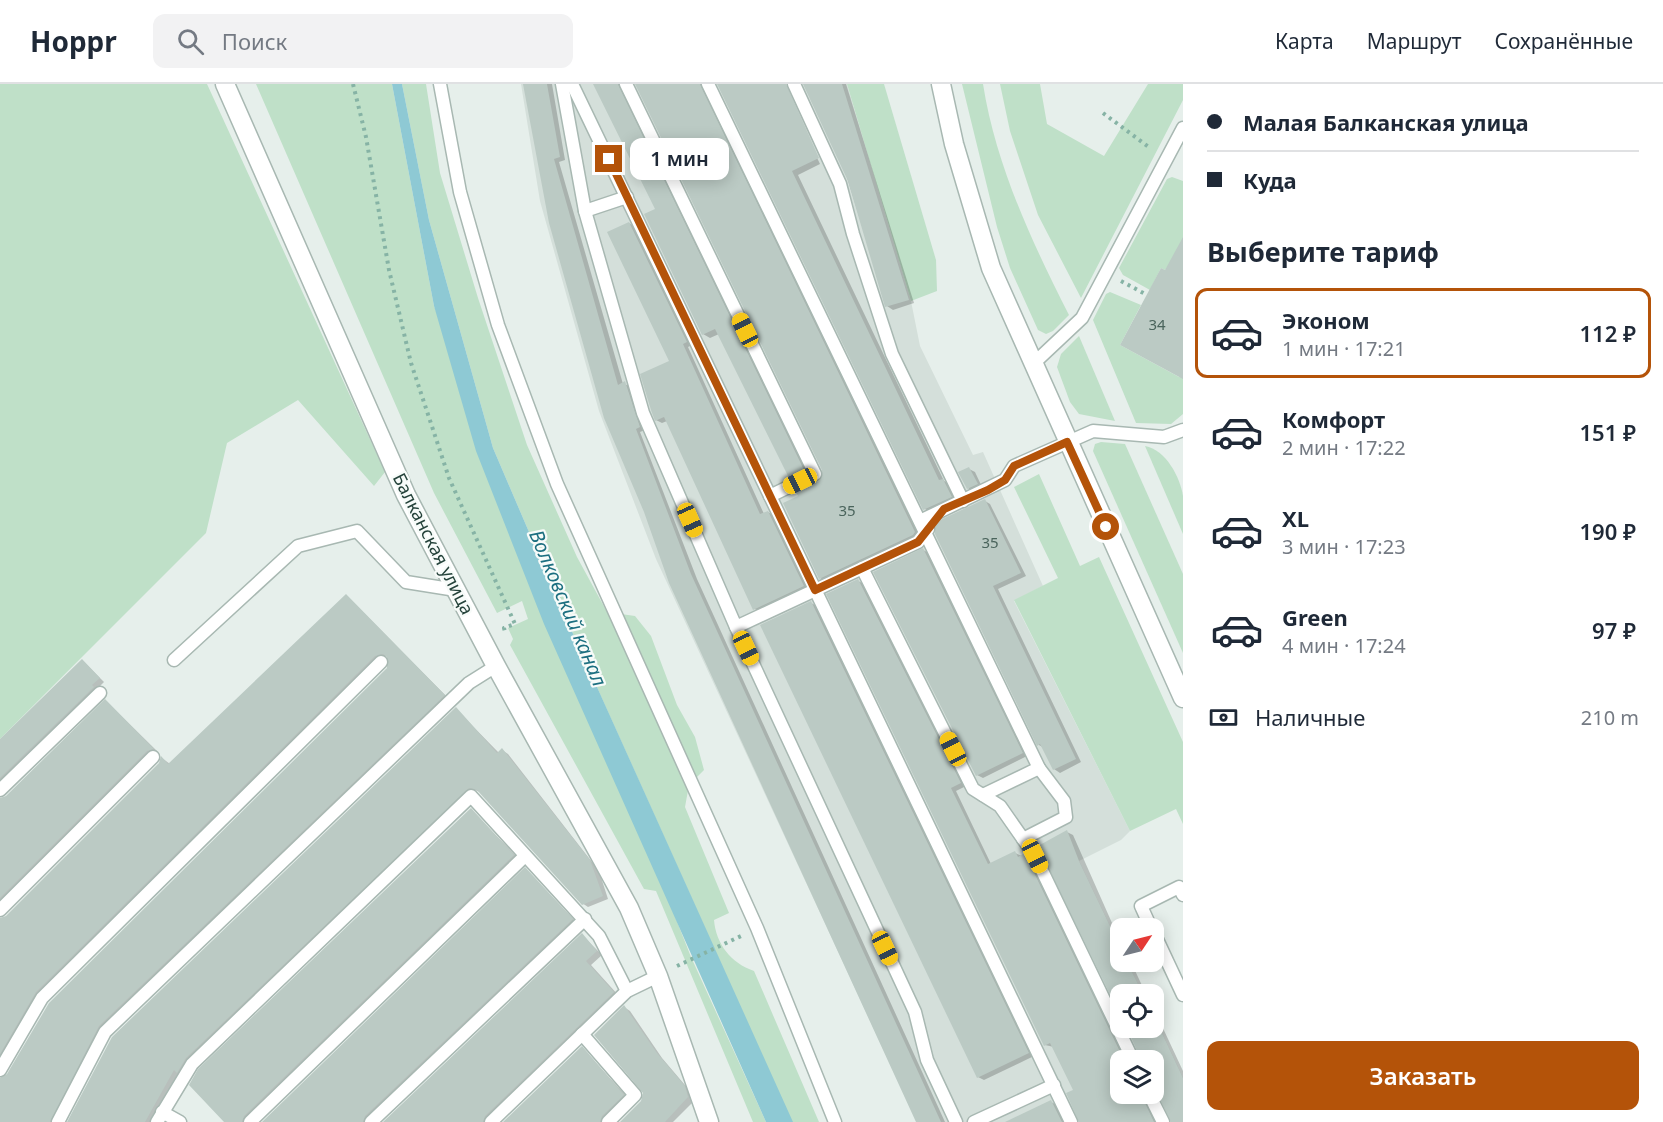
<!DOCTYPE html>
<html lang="ru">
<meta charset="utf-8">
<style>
:root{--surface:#fff;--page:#f2f2f3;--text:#1f2937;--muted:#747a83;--line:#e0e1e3;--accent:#b45309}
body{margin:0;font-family:"Noto Sans",sans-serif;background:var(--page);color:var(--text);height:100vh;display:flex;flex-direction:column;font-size:22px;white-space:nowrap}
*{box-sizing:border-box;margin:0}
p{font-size:20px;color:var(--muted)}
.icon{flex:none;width:33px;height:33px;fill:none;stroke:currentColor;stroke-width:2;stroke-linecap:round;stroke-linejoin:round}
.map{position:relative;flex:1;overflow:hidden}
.panel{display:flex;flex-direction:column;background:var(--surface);width:480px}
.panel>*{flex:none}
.hud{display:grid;align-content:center;height:132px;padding:0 24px;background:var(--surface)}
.needle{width:39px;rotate:55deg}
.fabs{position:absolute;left:1110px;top:834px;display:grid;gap:12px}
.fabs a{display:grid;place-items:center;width:54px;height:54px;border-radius:12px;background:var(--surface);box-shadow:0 3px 15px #0003;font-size:30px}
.end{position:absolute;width:27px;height:27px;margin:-14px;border:8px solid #b45309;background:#fff;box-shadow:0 0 0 3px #fff}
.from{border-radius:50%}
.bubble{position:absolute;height:42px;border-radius:12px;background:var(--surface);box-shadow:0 3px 15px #0003;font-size:20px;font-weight:600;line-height:42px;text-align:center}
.car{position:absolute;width:18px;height:36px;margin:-18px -9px;border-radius:8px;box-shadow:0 0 4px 2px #0007;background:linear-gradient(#f5c518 24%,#345 0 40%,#f5c518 0 76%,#345 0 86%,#f5c518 0)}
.hud b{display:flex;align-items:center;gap:21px;height:57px;font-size:22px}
.hud b+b{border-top:2px solid var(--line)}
.hud i{width:15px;height:15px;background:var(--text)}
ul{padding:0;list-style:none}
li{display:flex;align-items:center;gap:18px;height:90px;margin:0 12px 9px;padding:0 12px;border:3px solid transparent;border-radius:12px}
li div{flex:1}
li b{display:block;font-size:22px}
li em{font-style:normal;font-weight:600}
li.active{border-color:var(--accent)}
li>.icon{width:54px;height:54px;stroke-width:1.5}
h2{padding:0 24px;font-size:27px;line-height:72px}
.pay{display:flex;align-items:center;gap:15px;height:66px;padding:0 24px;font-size:22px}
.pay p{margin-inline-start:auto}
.primary-button{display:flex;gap:12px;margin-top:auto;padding:12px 24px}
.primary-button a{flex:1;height:69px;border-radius:12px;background:var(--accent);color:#fff;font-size:24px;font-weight:600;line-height:69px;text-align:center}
header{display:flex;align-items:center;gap:36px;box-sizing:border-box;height:84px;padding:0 30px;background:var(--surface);border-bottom:2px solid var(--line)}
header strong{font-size:28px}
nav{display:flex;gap:33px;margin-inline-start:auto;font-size:21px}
.search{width:420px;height:54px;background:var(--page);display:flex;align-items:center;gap:15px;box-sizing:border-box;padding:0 21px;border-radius:12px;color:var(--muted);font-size:22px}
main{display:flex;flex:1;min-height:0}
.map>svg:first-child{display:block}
.built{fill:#d4dfda;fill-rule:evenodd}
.green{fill:#bfe0c8}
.water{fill:#8ec9d4}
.shadow{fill:#0003}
.building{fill:#bbcac4}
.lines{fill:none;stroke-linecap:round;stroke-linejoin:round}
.service-casing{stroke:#a8b8b2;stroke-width:15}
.minor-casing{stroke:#a8b8b2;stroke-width:21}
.path{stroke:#86b3a5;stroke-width:4;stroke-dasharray:3 4.5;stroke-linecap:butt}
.service{stroke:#fff;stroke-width:12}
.minor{stroke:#fff;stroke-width:18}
.route{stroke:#b45309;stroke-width:8}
.labels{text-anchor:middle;stroke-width:4.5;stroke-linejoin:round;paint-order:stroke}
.number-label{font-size:15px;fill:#4a645c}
.street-label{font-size:18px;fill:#24423a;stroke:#f7fbf9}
.water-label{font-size:20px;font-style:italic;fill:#1c6f80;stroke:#f7fbf9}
</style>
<header>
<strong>Hoppr</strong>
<div class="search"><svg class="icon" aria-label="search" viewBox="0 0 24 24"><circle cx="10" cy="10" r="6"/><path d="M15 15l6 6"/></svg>Поиск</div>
<nav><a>Карта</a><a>Маршрут</a><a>Сохранённые</a></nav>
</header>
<main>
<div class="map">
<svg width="1183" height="1038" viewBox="0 0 1183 1038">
<rect width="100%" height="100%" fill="#e6efeb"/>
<path class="built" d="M521,0H847L911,217L920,262L973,371L983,368L1043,502L1014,517L1130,747L1121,756L1079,777L1120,863V878H1127L1143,910H1120V944H1154V932L1183,994V1038H917L656,475L599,327L540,117ZM1120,976H1154V1010H1120Z"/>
<g class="green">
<path d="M0,0H207L385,388L374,402L298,316L227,359L206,449L0,655Z"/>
<path d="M256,0H392L434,222L691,873L766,1038H753L656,807L644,805L510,561L513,555L508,544L528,535L522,517L497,529L434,409Z"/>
<path d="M402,0H426L440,89L478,214L527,361L577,473L607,528L635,532L651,552L677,621L695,653L704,686L689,701L685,723L729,829L714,836C716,860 731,879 754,887L819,1038H792L565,532L493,364L429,136Z"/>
<path d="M847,0H884L936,176L937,207L911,217Z"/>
<path d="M962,0H983C996,82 1032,158 1069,231L1053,247L1046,250L1038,246L1010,184L997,143Z"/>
<path d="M1000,0H1040L1047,40L1104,72L1148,0H1183V16L1081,214L1038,131L1010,47Z"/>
<path d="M1172,93L1183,97V162L1165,186L1161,184L1150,206L1123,191L1119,184L1167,95Z"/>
<path d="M1110,208L1141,221L1120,261L1179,293L1183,285V330L1171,340L1136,339L1093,236L1106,210Z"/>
<path d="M1079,252L1115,337L1079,330L1070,318L1057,283L1061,270Z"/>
<path d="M1101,358L1125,360L1183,490V569L1093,367L1095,360Z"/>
<path d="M1145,362C1166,366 1180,393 1183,412C1183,424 1183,438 1183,450Z"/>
<path d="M1039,390L1080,482L1099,473L1183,658V740L1176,725L1130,747L1014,516L1058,494L1014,403Z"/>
</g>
<path class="water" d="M392,0H402L429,136L493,364L565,532L793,1038H766L544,540L476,367L434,222Z"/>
<g class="shadow">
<path d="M524,0H552L565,76L559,78L623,300L631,302L645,346L640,348L697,495L945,1038H918L670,499Z"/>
<path d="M595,0H625L810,390L797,396L790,392L719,250L710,254L703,250L657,126Z"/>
<path d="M637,0H710L922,452L827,498L820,494V398L824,386Z"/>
<path d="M719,0H782L820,80L798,91L944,397L950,400L958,417L932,429L925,425Z"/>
<path d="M818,0H846L914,219L893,226L887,222Z"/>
<path d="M629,139L635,143L692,261L688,263L764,430L768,428L774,432L809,505L760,528L755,525L667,337L662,339L656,336L671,277Z"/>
<path d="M969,385L975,388L982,403L973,408L968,404Z"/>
<path d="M985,417L990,420L1026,492L998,505L1081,678L1060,689L1054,685L1044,664L1039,661L936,449Z"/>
<path d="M923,466L929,469L1027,672L983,694L977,691Z"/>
<path d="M858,497L864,500L966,702L956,707L991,780L1015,769L1029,775L1127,976H1120V1010H1147L1157,1038H1081L1075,1006L1054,963L1045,961Z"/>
<path d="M347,512L449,615L105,945L56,1038H0V994L1,996L8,991L388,585L390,575L386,572L42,911L0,982V835L7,833L160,680L162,674L170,680Z"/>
<path d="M811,519L817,522L1034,972L984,996L978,993Z"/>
<path d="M83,577L104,598L0,703V658Z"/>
<path d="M106,617L158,668L153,670L0,823V715L7,713Z"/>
<path d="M456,625L499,669L502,666L508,670L599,787L608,815L588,823L582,819L480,708L475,706L192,977L152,1038H69Z"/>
<path d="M471,726L519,775L250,1038H226Z"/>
<path d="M1067,748L1073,751L1120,857V878H1131L1146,910H1120V928L1040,763Z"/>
<path d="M525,785L577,839L371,1038H264Z"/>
<path d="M582,851L602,871L591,881L619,912L491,1038H385Z"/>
<path d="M624,923L630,927L662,974L690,1007L694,1017L673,1038H622L642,1018L645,1009Z"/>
<path d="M1154,925L1183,987V1038H1172L1158,1007L1154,1005V976H1142L1128,944H1154Z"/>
<path d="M582,964L629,1015L606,1038H505Z"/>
<path d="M1051,1018L1057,1021L1066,1038H1008Z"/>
</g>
<g class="building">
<path d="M523,0H547L560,73L554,75L618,301L625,297L640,343L636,345L691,490L941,1038H916L669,499L644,428L604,334L549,139Z"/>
<path d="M593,0H618L804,386L789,394L715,245L702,251L644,130L655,125Z"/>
<path d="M635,0H700L915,448L913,451L819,495L783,419L798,412L796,408L819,397L822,386Z"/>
<path d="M717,0H786L819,74L792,87L939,396L943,395L952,413L923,426Z"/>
<path d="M803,0H842L909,216L885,223L848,97Z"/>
<path d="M629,138L687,258L683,260L760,430L768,427L804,502L753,526L664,333L655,337L651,326L640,290L669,277L607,148Z"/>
<path d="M1183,153V295L1120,261L1161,184L1165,186Z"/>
<path d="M969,383L978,400L967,405L958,388Z"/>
<path d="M985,415L1021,489L993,502L1076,675L1053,686L1040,660L1037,662L935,450L934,439Z"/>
<path d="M923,464L1023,669L976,692L873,488Z"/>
<path d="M858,495L961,699L951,704L988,780L1015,767L1018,773L1023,770L1028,776L1124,976H1120V1010H1141L1154,1038H1079L1066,1009L1073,1006L1050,959L1044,962L826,510Z"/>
<path d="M346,510L445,611L99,942L50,1038H0V994L7,990L49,919L387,584V573L383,570L375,572L36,908L0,970V834L6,832L159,679L161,672L168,680Z"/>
<path d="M811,517L1029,969L977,994L760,541Z"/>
<path d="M82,575L100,594L92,601L94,603L0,694V655Z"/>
<path d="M105,615L154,665L147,667L0,814V714L6,712Z"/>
<path d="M456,623L497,669L502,664L590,776L603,812L582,821L477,706L469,704L186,974L177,989L174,986L145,1038H67L112,953Z"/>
<path d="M471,724L514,771L244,1032L242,1038H224L189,1001L198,985Z"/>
<path d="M1067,746L1079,777L1120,863V878H1127L1143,910H1120V931L1038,762Z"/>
<path d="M525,783L573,835L365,1032L363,1038H262Z"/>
<path d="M582,849L597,867L586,877L614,908L485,1032L483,1038H383Z"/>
<path d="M624,921L657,969L685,1002L688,1013L665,1038H620L641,1017L643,1009L594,951Z"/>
<path d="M1154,932L1183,994V1038H1171L1154,1003V976H1141L1127,944H1154Z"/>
<path d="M582,962L624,1011L602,1032L600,1038H503Z"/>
<path d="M1051,1016L1062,1038H1005Z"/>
</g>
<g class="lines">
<defs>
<g id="service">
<path d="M440,0L460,108L498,241L557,400L757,844L835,1038"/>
<path d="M562,0L585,127L643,329L736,543L915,928L927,976L956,1038"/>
<path d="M572,0L1071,1038"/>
<path d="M626,0L815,390L770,412"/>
<path d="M708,0L1039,684L983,711"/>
<path d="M794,0L840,100L853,150L892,270L963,417"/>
<path d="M585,127L627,113"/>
<path d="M1032,281L1082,234L1183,44"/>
<path d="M920,437L1005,396L1014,382L1093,347L1164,353L1183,346"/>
<path d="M862,484L973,705L1000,722L1035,772L1133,976"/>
<path d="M736,543L918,458L928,445"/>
<path d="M174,576L298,462L357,447L406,498L456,506"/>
<path d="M0,706L100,609"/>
<path d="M1023,755L1066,733L1064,717L1039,684"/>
<path d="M0,826L153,673"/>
<path d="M1151,844L1141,822L1179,803L1183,811"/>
<path d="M1154,849L1183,911"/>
<path d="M582,950L635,1011L608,1038"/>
<path d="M0,986L42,914L381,578"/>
<path d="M1149,1010L1163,1038"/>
<path d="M162,1028L180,1038"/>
<path d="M58,1038L105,948L469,599L496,582"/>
<path d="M157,1038L192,980L471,712L599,852L627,907"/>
<path d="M250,1038L525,772"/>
<path d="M371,1038L585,835"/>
<path d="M491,1038L627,907L658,892"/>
<path d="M974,1038L1054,1001"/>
</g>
<g id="minor">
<path d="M225,0L406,411L496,582L629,824L658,892L709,1038"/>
<path d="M941,0L954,60L991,184L1183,614"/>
</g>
</defs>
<use href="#service" class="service-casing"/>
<use href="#minor" class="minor-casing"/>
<g class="path">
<path d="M353,0L366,53L389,186L411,279L449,394L515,540L504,544L505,548"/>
<path d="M1103,29L1150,64"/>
<path d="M1121,197L1147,211"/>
<path d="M677,882L741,852"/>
</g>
<use href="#service" class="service"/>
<use href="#minor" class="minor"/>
</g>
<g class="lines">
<path class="route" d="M609,75L815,506L918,458L944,425L988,406L1005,396L1014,382L1067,358L1106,443"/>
</g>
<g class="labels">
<g class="number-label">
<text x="1157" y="246">34</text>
<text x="847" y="432">35</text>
<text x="990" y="464">35</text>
</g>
<g class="street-label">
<text transform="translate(433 460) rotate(63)" y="6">Балканская улица</text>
</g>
<g class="water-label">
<text transform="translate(568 524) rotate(67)" y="7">Волковский канал</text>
</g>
</g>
</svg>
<div class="fabs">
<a><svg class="needle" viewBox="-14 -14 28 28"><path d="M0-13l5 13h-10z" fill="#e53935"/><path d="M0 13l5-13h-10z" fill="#747a83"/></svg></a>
<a><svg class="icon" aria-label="locate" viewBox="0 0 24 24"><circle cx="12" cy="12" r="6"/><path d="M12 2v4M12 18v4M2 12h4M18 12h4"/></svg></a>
<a><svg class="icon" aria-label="layers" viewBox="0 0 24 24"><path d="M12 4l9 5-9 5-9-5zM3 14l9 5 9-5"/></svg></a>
</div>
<i class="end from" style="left:1106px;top:443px"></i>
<i class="end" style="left:609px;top:75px"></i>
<div class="bubble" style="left:630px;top:54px;width:99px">1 мин</div>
<i class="car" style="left:745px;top:246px;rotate:334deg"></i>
<i class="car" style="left:800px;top:397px;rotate:244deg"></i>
<i class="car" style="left:690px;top:436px;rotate:156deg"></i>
<i class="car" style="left:746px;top:564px;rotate:155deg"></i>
<i class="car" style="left:953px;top:665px;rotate:333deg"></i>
<i class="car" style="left:1035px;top:772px;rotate:154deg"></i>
<i class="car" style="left:885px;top:864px;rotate:155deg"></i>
</div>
<section class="panel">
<div class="hud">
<b><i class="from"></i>Малая Балканская улица</b>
<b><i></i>Куда</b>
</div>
<h2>Выберите тариф</h2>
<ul>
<li class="active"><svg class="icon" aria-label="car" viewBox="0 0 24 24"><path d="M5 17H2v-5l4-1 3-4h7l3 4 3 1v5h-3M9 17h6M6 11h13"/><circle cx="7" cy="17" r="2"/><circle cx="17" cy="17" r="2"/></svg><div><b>Эконом</b><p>1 мин · 17:21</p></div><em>112 ₽</em></li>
<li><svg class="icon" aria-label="car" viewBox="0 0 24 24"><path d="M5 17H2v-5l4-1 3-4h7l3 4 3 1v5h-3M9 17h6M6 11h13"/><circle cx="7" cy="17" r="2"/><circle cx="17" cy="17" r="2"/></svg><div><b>Комфорт</b><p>2 мин · 17:22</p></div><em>151 ₽</em></li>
<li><svg class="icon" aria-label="car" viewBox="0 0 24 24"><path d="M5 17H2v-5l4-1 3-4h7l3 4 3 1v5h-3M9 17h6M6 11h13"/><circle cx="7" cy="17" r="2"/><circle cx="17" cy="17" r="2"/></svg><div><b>XL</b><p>3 мин · 17:23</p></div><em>190 ₽</em></li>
<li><svg class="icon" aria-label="car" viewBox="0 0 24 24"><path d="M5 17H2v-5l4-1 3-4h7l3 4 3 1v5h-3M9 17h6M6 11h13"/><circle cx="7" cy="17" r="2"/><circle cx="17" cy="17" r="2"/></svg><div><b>Green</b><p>4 мин · 17:24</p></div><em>97 ₽</em></li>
</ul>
<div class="pay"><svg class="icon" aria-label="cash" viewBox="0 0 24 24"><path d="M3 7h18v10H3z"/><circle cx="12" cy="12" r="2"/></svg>Наличные<p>210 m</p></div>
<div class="primary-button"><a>Заказать</a></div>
</section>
</main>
